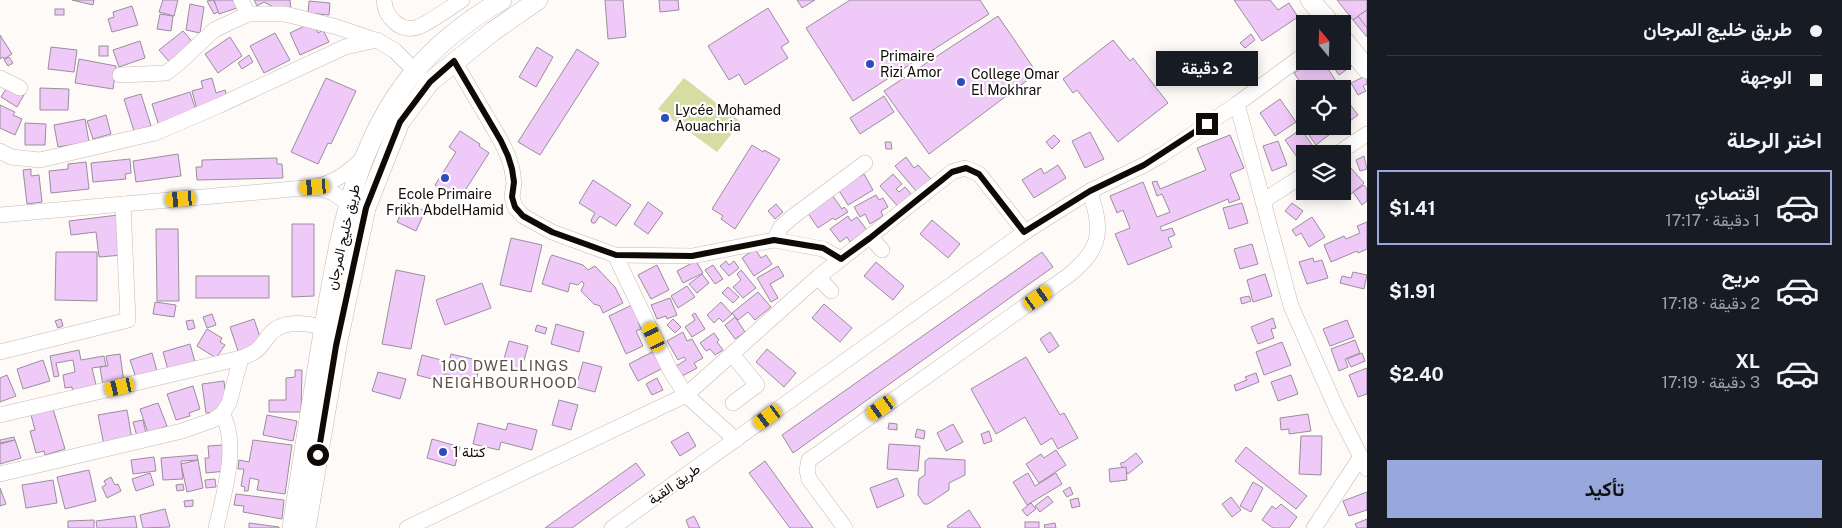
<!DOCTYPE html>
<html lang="ar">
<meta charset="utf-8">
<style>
:root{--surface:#171b24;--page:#20242c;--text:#f1f3f6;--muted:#9ea1a6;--line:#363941;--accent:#99a8dc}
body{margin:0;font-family:"Public Sans",Vazirmatn,sans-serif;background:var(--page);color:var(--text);direction:rtl;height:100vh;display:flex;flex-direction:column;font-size:19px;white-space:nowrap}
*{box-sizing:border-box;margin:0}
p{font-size:16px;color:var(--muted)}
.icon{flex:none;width:28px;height:28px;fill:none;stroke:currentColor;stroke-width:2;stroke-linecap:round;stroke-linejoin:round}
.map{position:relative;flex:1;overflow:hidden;direction:ltr}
.details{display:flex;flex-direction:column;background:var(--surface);width:475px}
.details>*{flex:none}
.top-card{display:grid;align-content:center;height:110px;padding:0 20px;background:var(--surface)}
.needle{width:32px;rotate:341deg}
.controls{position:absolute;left:1296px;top:15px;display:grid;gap:10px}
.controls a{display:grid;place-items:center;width:55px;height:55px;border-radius:0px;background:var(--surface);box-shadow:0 2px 12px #0003;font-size:25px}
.end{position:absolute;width:22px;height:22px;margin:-11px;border:6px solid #100a07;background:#fff;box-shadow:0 0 0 2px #fff}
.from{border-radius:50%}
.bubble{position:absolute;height:35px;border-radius:0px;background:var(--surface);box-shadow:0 2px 12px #0003;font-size:16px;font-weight:700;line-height:35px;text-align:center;direction:rtl}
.car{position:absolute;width:15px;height:30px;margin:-15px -8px;border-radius:6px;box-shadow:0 0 4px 1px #0007;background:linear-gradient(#f5c518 24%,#345 0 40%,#f5c518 0 76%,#345 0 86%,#f5c518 0)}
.top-card b{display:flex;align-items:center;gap:18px;height:48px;font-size:19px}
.top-card b+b{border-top:1px solid var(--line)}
.top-card i{width:12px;height:12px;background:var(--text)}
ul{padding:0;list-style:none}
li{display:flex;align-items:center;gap:15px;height:75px;margin:0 10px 8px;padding:0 10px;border:2px solid transparent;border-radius:0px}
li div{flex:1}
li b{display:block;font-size:19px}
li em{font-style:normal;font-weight:700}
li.current{border-color:var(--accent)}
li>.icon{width:45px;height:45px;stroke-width:1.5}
h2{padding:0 20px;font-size:22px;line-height:60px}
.action{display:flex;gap:10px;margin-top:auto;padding:10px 20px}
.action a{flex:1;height:58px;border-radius:0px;background:var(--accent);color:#111;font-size:20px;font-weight:700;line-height:58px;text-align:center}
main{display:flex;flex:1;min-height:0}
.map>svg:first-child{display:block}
.green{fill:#d5dda3}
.building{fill:#efc9f8;stroke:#9a8e9c}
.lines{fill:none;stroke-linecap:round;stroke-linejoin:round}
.minor-casing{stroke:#c8b8ad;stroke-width:16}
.major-casing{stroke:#c8b8ad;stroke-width:20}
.minor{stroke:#fff;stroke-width:15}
.major{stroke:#fff;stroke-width:19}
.route{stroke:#100a07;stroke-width:6}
.poi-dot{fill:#2e4dbd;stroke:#fff;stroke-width:2}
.labels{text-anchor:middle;stroke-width:4.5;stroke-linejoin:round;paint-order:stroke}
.poi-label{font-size:14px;fill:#100a07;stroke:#fff;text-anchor:start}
.street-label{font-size:14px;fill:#100a07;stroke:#fff}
.neighbourhood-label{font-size:15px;letter-spacing:1px;fill:#5e5046;stroke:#fff}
</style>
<main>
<section class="details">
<div class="top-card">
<b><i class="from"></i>طريق خليج المرجان</b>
<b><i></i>الوجهة</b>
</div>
<h2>اختر الرحلة</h2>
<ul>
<li class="current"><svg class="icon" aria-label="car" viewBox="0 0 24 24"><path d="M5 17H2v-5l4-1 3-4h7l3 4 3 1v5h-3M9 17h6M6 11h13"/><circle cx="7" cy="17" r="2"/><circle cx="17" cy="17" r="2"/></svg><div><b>اقتصادي</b><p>1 دقيقة · 17:17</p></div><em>$1.41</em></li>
<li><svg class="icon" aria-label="car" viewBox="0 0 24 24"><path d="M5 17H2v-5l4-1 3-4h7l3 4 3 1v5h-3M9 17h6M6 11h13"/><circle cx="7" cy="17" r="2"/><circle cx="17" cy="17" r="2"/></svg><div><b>مريح</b><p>2 دقيقة · 17:18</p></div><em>$1.91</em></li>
<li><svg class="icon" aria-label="car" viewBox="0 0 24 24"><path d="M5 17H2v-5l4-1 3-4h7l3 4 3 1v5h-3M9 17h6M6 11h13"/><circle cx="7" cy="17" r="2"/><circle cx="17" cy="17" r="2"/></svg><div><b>XL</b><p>3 دقيقة · 17:19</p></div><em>$2.40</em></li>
</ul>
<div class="action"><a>تأكيد</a></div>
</section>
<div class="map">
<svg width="1367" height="528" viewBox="0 0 1367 528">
<rect width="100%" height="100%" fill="#fefaf8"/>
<path class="green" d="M684,78L741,122L717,152L658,109Z"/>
<g class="building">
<path d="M72,0H94L93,5Z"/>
<path d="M163,0H178L174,16L159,12Z"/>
<path d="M213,0L220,11L214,14L207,1Z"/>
<path d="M214,0H241L243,6L219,14Z"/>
<path d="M254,0H290L291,10L281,11L264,2L257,6Z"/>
<path d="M605,0H623L626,37L608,39Z"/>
<path d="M659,0H678L679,10L660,12Z"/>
<path d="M797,0H815L802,8Z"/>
<path d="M850,0H980L989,14L853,101L806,28Z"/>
<path d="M1234,0H1270L1278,10L1289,3L1298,17L1262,41Z"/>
<path d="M1337,0H1367V10L1353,20Z"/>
<path d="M309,1L330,3L329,15L308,13Z"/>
<path d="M190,4L204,7L200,33L186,30Z"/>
<path d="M132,6L138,25L112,32L108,19L114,17L113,12Z"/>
<path d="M768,8L789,42L781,47L788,58L745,85L739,74L729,80L708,46Z"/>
<rect x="55" y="9" width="9" height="6"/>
<path d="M1367,10V37L1353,20Z"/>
<path d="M1367,10V28L1358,16Z"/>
<path d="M160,14L173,16L171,31L157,29Z"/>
<path d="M998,16L1037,73L929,154L884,91Z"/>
<path d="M313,22L318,33L323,30L329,42L300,55L290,33Z"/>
<path d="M183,31L196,46L172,65L159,50Z"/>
<path d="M275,33L290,60L264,73L250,46Z"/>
<path d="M1251,34L1255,40L1245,48L1240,43Z"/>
<path d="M0,35L12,54L4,59L3,57L0,59Z"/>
<path d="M230,37L242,56L218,73L205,54Z"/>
<path d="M1113,40L1130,61L1133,58L1168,103L1118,142L1077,90L1073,93L1063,79Z"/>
<path d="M140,41L145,58L119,67L113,50Z"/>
<rect x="99" y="46" width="9" height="10"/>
<path d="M51,47L77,50L74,72L48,69Z"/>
<path d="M537,47L553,57L536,87L519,77Z"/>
<path d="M577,49L599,63L540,155L518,142Z"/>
<path d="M1342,51L1353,65L1339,75L1329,61H1342Z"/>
<path d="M249,55L253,62L242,69L238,63Z"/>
<path d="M9,57L13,63L8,66L4,60Z"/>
<path d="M79,59L116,66L113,89L75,83Z"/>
<path d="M1312,61H1323L1341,89H1305L1294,73Z"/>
<path d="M1367,75V84L1363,86L1366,91L1358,95L1351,83Z"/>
<path d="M212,78L216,93L225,90L228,99L197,109L192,91L203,88L201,81Z"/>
<path d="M326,78L356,91L331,144L328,143L318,164L291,152Z"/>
<path d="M9,84L25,93L17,107L1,97Z"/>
<path d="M40,88L69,89L68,110H40Z"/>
<path d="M190,92L197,114L159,126L152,104Z"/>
<path d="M141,94L151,126L134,131L124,99Z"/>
<path d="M884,96L894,112L860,134L850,118Z"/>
<path d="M1280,99L1296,122L1275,136L1260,113Z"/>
<path d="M1346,99L1358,115L1339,129L1337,126H1342V102Z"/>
<path d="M0,105L15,112L13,115L22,119L15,135L0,128Z"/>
<path d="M106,115L111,134L93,139L87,121Z"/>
<path d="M85,119L89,142L58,147L54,125Z"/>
<path d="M1305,121V126H1331L1334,131L1316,145L1301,124Z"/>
<path d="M25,123L46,124L45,145H25Z"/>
<path d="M1301,129L1313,146L1297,157L1285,140Z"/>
<path d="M460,131L480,144L479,146L489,153L459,200L435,185L456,152L449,147Z"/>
<path d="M1090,132L1104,159L1085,168L1072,141Z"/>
<path d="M1054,135L1060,141L1052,149L1046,142Z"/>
<path d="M1230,135L1244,168L1230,174L1240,199L1229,203L1228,199L1160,227L1162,231L1172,228L1175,235L1168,238L1172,247L1128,265L1115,234L1130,228L1123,210L1117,213L1110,196L1143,182L1157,217L1170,212L1162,194L1157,196L1152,182L1157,181L1160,189L1206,170L1197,148Z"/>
<path d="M1278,141L1287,165L1272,171L1263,146Z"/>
<path d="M885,142H891L892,149H886Z"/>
<path d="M752,145L763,152L764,150L780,159L735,229L721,219L723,216L712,209Z"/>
<path d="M178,154L181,176L136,182L133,161Z"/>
<path d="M1364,156L1367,169L1360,171L1356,160Z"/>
<path d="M906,157L914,168L918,165L931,179L916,191L895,166Z"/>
<path d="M277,158V164H282L283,178L197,180L196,167H202V160Z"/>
<path d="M130,159L131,173L125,174L126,179L93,182L91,163Z"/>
<path d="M86,162L89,189L51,193L49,171L68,169V164Z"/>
<path d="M1058,165L1066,178L1034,198L1022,180L1041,168L1044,174Z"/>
<path d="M1351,168L1364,183L1351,194L1342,183V175Z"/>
<path d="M31,169V176L39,175L42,202L27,204L23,170Z"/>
<path d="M864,174L873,190L848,205L838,189Z"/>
<path d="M893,174L902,184L896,189L899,192L905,187L913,196L900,209L880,186Z"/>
<path d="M593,180L631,205L616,226L600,216L595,223H592L591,220L595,213L579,203Z"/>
<path d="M1364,185L1367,189V201L1362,205L1353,192Z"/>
<path d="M830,192L842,209L844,207L848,212L835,220L833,218L818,228L805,209Z"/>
<path d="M876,195L879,200L883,198L888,207L881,211L883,216L870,224L865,214L860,217L854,207Z"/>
<path d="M406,202L425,211L416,231L397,222Z"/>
<path d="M648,202L663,213L648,234L634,224Z"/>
<path d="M1242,203L1248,223L1229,229L1223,208Z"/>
<path d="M1292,203L1303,211L1296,220L1285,211Z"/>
<path d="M776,204L783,212L775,219L768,211Z"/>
<path d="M118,215L123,255L99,257L96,232L71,235L69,221Z"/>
<path d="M848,216L851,221L857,217L867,230L850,242L847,237L840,242L830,229Z"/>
<path d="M1312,217L1325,237L1309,247L1301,233L1296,236L1292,230Z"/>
<path d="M932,220L960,244L948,258L920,234Z"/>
<path d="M1367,222V249L1358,253L1357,251L1331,262L1324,245L1344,236L1346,239L1360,233L1357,226Z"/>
<path d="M292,224H314V296L292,297Z"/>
<path d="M156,229H178L179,301H157Z"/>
<path d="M511,238L542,245L531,292L500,285Z"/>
<path d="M1252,244L1258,264L1240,269L1234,249Z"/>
<path d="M755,249L761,258L766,255L772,264L754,276L742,258Z"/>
<path d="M56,252H97V301L55,300Z"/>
<path d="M1042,252L1053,267L793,453L782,435Z"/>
<path d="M552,255L583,265L588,270L595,266L615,287L623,303L603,313L600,306L594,304L595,305L581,291L584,284L582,281L578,285L570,283L568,292L542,284L550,258Z"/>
<path d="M1313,258L1314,262L1322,260L1328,278L1307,284L1299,262Z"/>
<path d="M696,261L703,273L683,283L677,271Z"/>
<path d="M726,261L729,265L734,261L739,268L729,276L720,266Z"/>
<path d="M876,262L904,286L893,300L864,276Z"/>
<path d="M657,265L669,290L651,299L638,275Z"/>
<path d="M713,265L723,279L715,284L705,270Z"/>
<path d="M778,266L784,276L770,284L778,298L771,302L757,278Z"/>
<path d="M396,270L425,276L411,349L382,344Z"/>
<path d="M741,270L756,288L743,298L733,287L741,280L737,274Z"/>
<path d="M1353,272L1367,275L1364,289L1340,283L1342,276L1351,278Z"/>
<path d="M702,274L709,283L697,293L689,284Z"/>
<path d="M1265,274L1272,296L1253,302L1247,280Z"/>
<rect x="196" y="276" width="73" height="22"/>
<path d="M482,283L491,308L445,325L436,300Z"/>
<path d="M687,286L695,297L678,308L671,296Z"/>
<path d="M728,287L739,297L733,303L722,293Z"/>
<path d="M758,292L771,307L755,320L748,312L738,320L732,313Z"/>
<path d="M1249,296L1251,301L1242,304L1240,298Z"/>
<path d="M670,298L677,315L667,319L666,316L657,319L651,305Z"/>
<path d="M155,302L176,305L174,317L153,314Z"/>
<path d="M721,302L732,314L723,322L719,318L714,323L707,315Z"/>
<path d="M824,304L852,328L840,342L812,318Z"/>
<path d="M632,305L639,321L638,322L641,329L636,331L643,346L626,354L609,316Z"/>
<path d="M695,313L705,329L692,337L685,327L695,320L692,315Z"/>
<path d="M212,314L216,325L207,328L203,317Z"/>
<path d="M735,317L745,332L735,339L725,325Z"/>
<path d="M1273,318L1276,328L1271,329L1274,338L1258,344L1251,327Z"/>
<path d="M61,319L63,326L58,328L55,321Z"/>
<path d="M254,319L263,346L239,354L230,327Z"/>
<path d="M673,319L681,327L675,333L667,325Z"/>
<path d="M193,320L195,328L188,330L186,321Z"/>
<path d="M1347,320L1354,337L1330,346L1323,329Z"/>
<path d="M556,324L584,332L579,352L551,344Z"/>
<path d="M537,325L547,328L545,334L535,331Z"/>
<path d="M207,329L222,338L220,342L225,345L216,358L197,346Z"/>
<path d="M683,332L687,341L692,339L703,358L694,363L697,368L682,376L676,366L686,360L684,357L678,360L667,341Z"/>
<path d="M1050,332L1059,346L1049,353L1040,339Z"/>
<path d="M714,333L719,340L717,342L723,350L715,355L710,349L706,351L700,343Z"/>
<path d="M1355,340L1360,353L1345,359L1348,367L1339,371L1331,349Z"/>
<path d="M509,341L528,346L521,371L502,366Z"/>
<path d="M1282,342L1291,365L1264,375L1256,352Z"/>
<path d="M190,344L195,362L168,370L163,352Z"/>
<path d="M767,349L796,373L784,387L756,362Z"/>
<path d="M79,350L81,360L104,356L106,366L92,368L97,389L73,394L72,387L65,388L63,375L75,372L73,360L56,363L59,376L54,377L50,356Z"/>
<path d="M654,351L663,368L638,381L629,364Z"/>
<path d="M152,353L157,371L136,378L130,360Z"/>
<path d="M1362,353L1365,361L1351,367L1347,359Z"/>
<path d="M120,354L124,382L103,386L100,367L108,366L106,356Z"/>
<path d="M451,354L481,361L476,381L445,374L443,382L417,375L422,355L449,362Z"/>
<path d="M1026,357L1060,415L1064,413L1078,438L1058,449L1052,438L1041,445L1025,417L996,434L971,389Z"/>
<path d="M43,360L50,381L23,389L17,369Z"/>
<path d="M583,362L602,367L595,392L576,387Z"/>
<path d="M1367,368V394L1358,397L1349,375Z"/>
<path d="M295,370H302L301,412H269V400H286V378L295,377Z"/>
<path d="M378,372L406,379L400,399L372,391Z"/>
<path d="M1256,373L1259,382L1236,391L1234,385L1247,380L1245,377Z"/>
<path d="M7,375L16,396L0,402V378Z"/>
<path d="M1291,375L1298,394L1278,401L1271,382Z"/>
<path d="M657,378L663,390L652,395L646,384Z"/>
<path d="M224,381L227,411L206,413L202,384Z"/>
<path d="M193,386L200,409L189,413L190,416L176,420L167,394Z"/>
<path d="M559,400L578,405L571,430L552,425Z"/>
<path d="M158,403L167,426L148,433L140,409Z"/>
<path d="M53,409L65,449L45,455L44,451L36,453L30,431L35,430L31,415Z"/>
<path d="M127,410L132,439L104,445L98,415Z"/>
<path d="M1308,414L1311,431L1289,434V429L1281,430L1280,418Z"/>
<path d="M267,415L297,421L293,441L263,435Z"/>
<path d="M143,420L147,438L138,440L133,422Z"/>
<path d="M478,423L506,430L508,423L537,430L532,450L501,442L499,450L473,444Z"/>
<path d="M889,423L897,424V430L888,429Z"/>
<path d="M953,424L963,442L946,451L937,433Z"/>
<path d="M917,429L925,431L924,439L915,437Z"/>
<path d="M989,431L992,441L984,444L981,434Z"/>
<path d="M688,432L696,446L680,456L671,442Z"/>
<path d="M1301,436H1322L1321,475L1299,474Z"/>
<path d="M14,437L15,440L0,443V440Z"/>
<path d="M432,439L460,447L455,466L427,458Z"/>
<path d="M15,440L21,458L0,464V444Z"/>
<path d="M253,440L292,445L285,494L257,490L259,480L250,478L248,491H244L245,487L241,486L244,469H238L239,460L249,462Z"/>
<path d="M889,444L920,446L918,471L887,469Z"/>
<path d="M224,445L226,471L206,473L205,458H209L208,446Z"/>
<path d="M1246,447L1307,496L1296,509L1235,461Z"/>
<path d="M1056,450L1066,465L1039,483L1026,464L1041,454L1044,458Z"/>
<path d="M1136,453L1143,462L1128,474L1120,464L1122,462L1123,463Z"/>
<path d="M197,455L198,460L181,461L183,479L163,480L161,458Z"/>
<path d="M154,457L156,471L133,474L131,460Z"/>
<path d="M929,458L965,460V475L949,483V490L928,504H924L918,495L919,479L925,475V461Z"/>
<path d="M198,460L203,488L187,492L181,464Z"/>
<path d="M765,461L813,528H790L749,473Z"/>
<path d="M636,463L645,475L572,528H545Z"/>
<path d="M1126,467L1127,480L1110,482L1109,469Z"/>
<path d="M89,470L96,501L65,509L57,477Z"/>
<path d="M150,473L154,485L136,491L132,479Z"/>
<path d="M1028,473L1035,486L1056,473L1062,484L1027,505L1013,482Z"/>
<path d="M111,477L115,485L118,484L121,491L107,498L102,487L106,485L104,481Z"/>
<path d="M897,478L904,496L877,508L870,488Z"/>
<path d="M215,479L216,487L206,488L205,480Z"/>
<path d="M53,480L57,503L26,508L22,485Z"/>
<path d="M1253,482L1263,488L1251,512L1240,506Z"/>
<path d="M183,484L184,490L177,491L176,485Z"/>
<path d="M1070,487L1073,494L1067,497L1063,491Z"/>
<path d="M0,488L6,504L0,506Z"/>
<path d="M1367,492V510L1349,516L1343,501Z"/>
<path d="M236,494L284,500L282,519L243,512L244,506L234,505Z"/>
<path d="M1048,496L1053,502L1040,512L1035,506Z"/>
<path d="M1231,497L1241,510L1232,517L1222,504Z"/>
<path d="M1078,498L1080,506L1072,508L1070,500Z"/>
<path d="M193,500V506L185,507L184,501Z"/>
<path d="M1031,503L1036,509L1027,516L1022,510Z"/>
<path d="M1281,504L1297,517L1289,528H1273L1262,520L1272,506L1276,509Z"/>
<path d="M165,509L170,527L143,528L140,515Z"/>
<path d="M969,510L981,528H948L947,526Z"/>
<path d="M135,516L137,528H97L96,521Z"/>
<path d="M694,516L700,528H689L686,520Z"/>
<path d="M1367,519V528H1357L1355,524Z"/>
<path d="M94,520V528H68V521Z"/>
<rect x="1025" y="522" width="14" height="6"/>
<path d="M249,523L279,527V528H249Z"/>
<path d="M1055,523L1056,528H1045L1044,525Z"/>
</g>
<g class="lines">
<defs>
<g id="minor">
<path d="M241,0L248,14"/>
<path d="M384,0C385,17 400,33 418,27C429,23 451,7 462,0"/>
<path d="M454,61L501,141L508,156L512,169L514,183L512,197L515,207L523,216L552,232L615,255L692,256L774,240L823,249L841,259"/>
<path d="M120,75L166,73L179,63L214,30L248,14H285L337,27L375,40"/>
<path d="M0,78L20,88"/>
<path d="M1237,104L1291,306L1338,412L1367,469"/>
<path d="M0,151L11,157L40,160L155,133L218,106L345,47L377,40L395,51L415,71"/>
<path d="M1337,154L1367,134"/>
<path d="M316,187L333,193L349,204"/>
<path d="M1263,201L1305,174"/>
<path d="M0,215L315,187C335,182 348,173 363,158"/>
<path d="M870,237L882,250"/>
<path d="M774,240L781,227L791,218L865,163"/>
<path d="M615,255L670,370L686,395L818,277L952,172L965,168L979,174L1025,232"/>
<path d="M818,277L831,291"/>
<path d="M0,352L128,320L123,204"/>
<path d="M732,354L757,385L733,403"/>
<path d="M0,415L241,358C260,351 258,349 270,334C285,317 314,325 333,329"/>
<path d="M0,474L182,431L213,420L222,414L229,403L241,358"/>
<path d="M216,528C223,497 240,443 222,414"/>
<path d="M407,528L686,395L736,440"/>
<path d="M612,528L1025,232L1090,191L1144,165L1162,155L1237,104L1305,54"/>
<path d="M845,528L809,479L807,470L809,460L1069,275C1103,247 1102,231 1090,191"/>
<path d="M1314,528L1360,458"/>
</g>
<g id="major">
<path d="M1310,0L1331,24"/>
<path d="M1342,38L1367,69"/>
<path d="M292,528C302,463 312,398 323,333C338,243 353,145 414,72C438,43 470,19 502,0"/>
<path d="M306,528L337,346L366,208L400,122L430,82L492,32L538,0"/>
</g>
</defs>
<use href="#minor" class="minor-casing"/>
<use href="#major" class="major-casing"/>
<use href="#minor" class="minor"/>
<use href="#major" class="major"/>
</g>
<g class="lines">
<path class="route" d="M318,455L336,346L366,208L400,122L430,82L454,61L501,141L508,156L512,169L514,182L512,197L515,207L523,216L552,232L616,255L692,256L774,240L823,248L841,259L870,238L952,172L966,168L979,174L1024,232L1090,191L1144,165L1207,124"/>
</g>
<g class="poi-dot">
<circle cx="870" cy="64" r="5"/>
<circle cx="961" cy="82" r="5"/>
<circle cx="665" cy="118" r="5"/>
<circle cx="445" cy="178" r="5"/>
<circle cx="443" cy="452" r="5"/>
</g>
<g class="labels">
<g class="poi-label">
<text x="880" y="61">Primaire<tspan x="880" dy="16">Rizi Amor</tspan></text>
<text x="971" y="79">College Omar<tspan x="971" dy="16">El Mokhrar</tspan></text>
<text x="675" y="115">Lycée Mohamed<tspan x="675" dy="16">Aouachria</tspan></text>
<text x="445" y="199" text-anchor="middle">Ecole Primaire<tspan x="445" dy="16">Frikh AbdelHamid</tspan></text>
<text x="453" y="457">كتلة 1</text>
</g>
<g class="street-label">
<text transform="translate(343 237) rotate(-77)" y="5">طريق خليج المرجان</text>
<text transform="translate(674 484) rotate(-35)" y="5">طريق القبة</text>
</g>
<g class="neighbourhood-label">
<text x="505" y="371">100 DWELLINGS<tspan x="505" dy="17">NEIGHBOURHOOD</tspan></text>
</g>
</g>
</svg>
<div class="controls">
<a><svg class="needle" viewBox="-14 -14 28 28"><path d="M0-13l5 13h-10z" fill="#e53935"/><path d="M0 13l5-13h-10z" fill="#9ea1a6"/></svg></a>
<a><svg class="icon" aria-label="locate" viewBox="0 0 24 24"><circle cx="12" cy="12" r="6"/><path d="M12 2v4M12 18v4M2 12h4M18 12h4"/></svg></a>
<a><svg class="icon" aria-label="layers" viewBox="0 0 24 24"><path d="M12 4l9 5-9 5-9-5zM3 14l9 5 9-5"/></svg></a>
</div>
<i class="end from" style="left:318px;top:455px"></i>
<i class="end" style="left:1207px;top:124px"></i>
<div class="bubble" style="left:1156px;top:51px;width:102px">2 دقيقة</div>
<i class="car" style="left:315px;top:187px;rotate:265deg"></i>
<i class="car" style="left:181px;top:199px;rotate:265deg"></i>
<i class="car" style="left:1038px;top:298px;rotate:55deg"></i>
<i class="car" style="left:654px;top:337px;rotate:335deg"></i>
<i class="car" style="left:120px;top:387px;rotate:257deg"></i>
<i class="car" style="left:881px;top:408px;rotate:235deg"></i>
<i class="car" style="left:768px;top:417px;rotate:234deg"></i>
</div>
</main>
